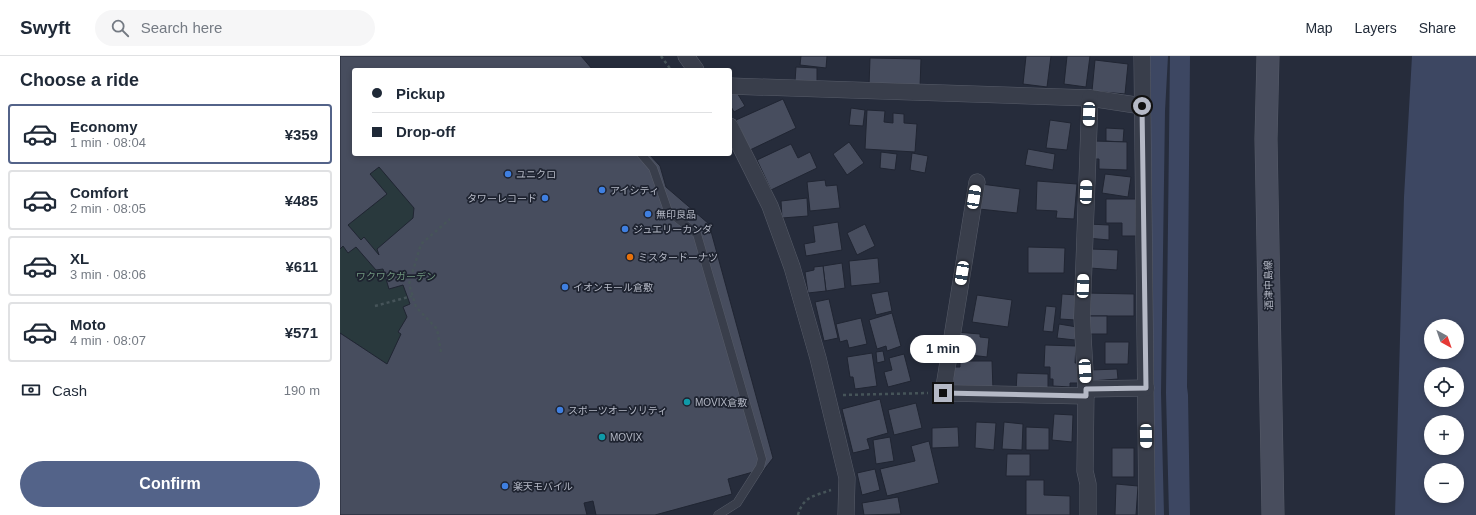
<!DOCTYPE html>
<meta charset="utf-8">
<style>
:root{--surface:#fff;--page:#f6f6f7;--text:#1f2937;--muted:#747a83;--line:#e0e1e3;--accent:#536389}
body{margin:0;font-family:Helvetica,"Noto Sans JP",sans-serif;background:var(--page);color:var(--text);height:100vh;display:flex;flex-direction:column;font-size:15px;white-space:nowrap}
*{box-sizing:border-box;margin:0}
p{font-size:13px;color:var(--muted)}
.icon{flex:none;width:22px;height:22px;fill:none;stroke:currentColor;stroke-width:2;stroke-linecap:round;stroke-linejoin:round}
.map{position:relative;flex:1;overflow:hidden}
.drawer{display:flex;flex-direction:column;background:var(--surface);width:340px}
.drawer>*{flex:none}
.hud{position:absolute;left:12px;top:12px;width:380px;height:88px;border-radius:4px;box-shadow:0 2px 6px #0003;display:grid;align-content:center;height:88px;padding:0 20px;background:var(--surface)}
.needle{width:26px;rotate:140deg}
.controls{position:absolute;left:1084px;top:263px;display:grid;gap:8px}
.controls a{display:grid;place-items:center;width:40px;height:40px;border-radius:50%;background:var(--surface);box-shadow:0 2px 6px #0003;font-size:20px}
.end{position:absolute;width:18px;height:18px;margin:-9px;border:5px solid #b5b9c6;background:#111;box-shadow:0 0 0 2px #111}
.from{border-radius:50%}
.bubble{position:absolute;height:28px;border-radius:14px;background:var(--surface);box-shadow:0 2px 6px #0003;font-size:13px;font-weight:600;line-height:28px;text-align:center}
.car{position:absolute;width:12px;height:24px;margin:-12px -6px;border-radius:5px;box-shadow:0 0 3px 1px #0007;background:linear-gradient(#fff 24%,#345 0 40%,#fff 0 76%,#345 0 86%,#fff 0)}
.hud b{display:flex;align-items:center;gap:14px;height:38px;font-size:15px}
.hud b+b{border-top:1px solid var(--line)}
.hud i{width:10px;height:10px;background:var(--text)}
ul{padding:0;list-style:none}
li{display:flex;align-items:center;gap:12px;height:60px;margin:0 8px 6px;padding:0 12px;border:2px solid var(--line);border-radius:4px}
li div{flex:1}
li b{display:block;font-size:15px}
li em{font-style:normal;font-weight:600}
li.current{border-color:var(--accent)}
li>.icon{width:36px;height:36px;stroke-width:1.5}
h2{padding:0 20px;font-size:18px;line-height:48px}
.pay{display:flex;align-items:center;gap:10px;height:44px;padding:0 20px;font-size:15px}
.pay p{margin-inline-start:auto}
.cta{display:flex;gap:8px;margin-top:auto;padding:8px 20px}
.cta a{flex:1;height:46px;border-radius:24px;background:var(--accent);color:#fff;font-size:16px;font-weight:600;line-height:46px;text-align:center}
header{display:flex;align-items:center;gap:24px;box-sizing:border-box;height:56px;padding:0 20px;background:var(--surface);border-bottom:1px solid var(--line)}
header strong{font-size:19px}
nav{display:flex;gap:22px;margin-inline-start:auto;font-size:14px}
.search{width:280px;height:36px;background:var(--page);display:flex;align-items:center;gap:10px;box-sizing:border-box;padding:0 14px;border-radius:22px;color:var(--muted);font-size:15px}
main{display:flex;flex:1;min-height:0}
.map>svg:first-child{display:block}
.green{fill:#29393d}
.water{fill:#3d4762;fill-rule:evenodd}
.building{fill:#474d5e;stroke:#202532;fill-rule:evenodd}
.lines{fill:none;stroke-linecap:round;stroke-linejoin:round}
.service-casing{stroke:#575c69;stroke-width:9}
.minor-casing{stroke:#575c69;stroke-width:17}
.secondary-casing{stroke:#575c69;stroke-width:23}
.path{stroke:#465459;stroke-width:2.5;stroke-dasharray:3 3;stroke-linecap:butt}
.service{stroke:#393e4b;stroke-width:8}
.minor{stroke:#393e4b;stroke-width:16}
.secondary{stroke:#484d5d;stroke-width:22}
.route{stroke:#b5b9c6;stroke-width:5}
.shop-dot{fill:#3f7fe0;stroke:#1e2330;stroke-width:1.5}
.food-dot{fill:#e8710a;stroke:#1e2330;stroke-width:1.5}
.culture-dot{fill:#0f9aa8;stroke:#1e2330;stroke-width:1.5}
.labels{text-anchor:middle;stroke-width:3.5;stroke-linejoin:round;paint-order:stroke}
.poi-label{font-size:10px;fill:#b5b9c6;stroke:#1e2330;text-anchor:start}
.park-label{font-size:10px;fill:#6f957d;stroke:#1e2330}
.street-label{font-size:10px;fill:#b5b9c6;stroke:#1e2330}
</style>
<header>
<strong>Swyft</strong>
<div class="search"><svg class="icon" aria-label="search" viewBox="0 0 24 24"><circle cx="10" cy="10" r="6"/><path d="M15 15l6 6"/></svg>Search here</div>
<nav><a>Map</a><a>Layers</a><a>Share</a></nav>
</header>
<main>
<section class="drawer">
<h2>Choose a ride</h2>
<ul>
<li class="current"><svg class="icon" aria-label="car" viewBox="0 0 24 24"><path d="M5 17H2v-5l4-1 3-4h7l3 4 3 1v5h-3M9 17h6M6 11h13"/><circle cx="7" cy="17" r="2"/><circle cx="17" cy="17" r="2"/></svg><div><b>Economy</b><p>1 min · 08:04</p></div><em>¥359</em></li>
<li><svg class="icon" aria-label="car" viewBox="0 0 24 24"><path d="M5 17H2v-5l4-1 3-4h7l3 4 3 1v5h-3M9 17h6M6 11h13"/><circle cx="7" cy="17" r="2"/><circle cx="17" cy="17" r="2"/></svg><div><b>Comfort</b><p>2 min · 08:05</p></div><em>¥485</em></li>
<li><svg class="icon" aria-label="car" viewBox="0 0 24 24"><path d="M5 17H2v-5l4-1 3-4h7l3 4 3 1v5h-3M9 17h6M6 11h13"/><circle cx="7" cy="17" r="2"/><circle cx="17" cy="17" r="2"/></svg><div><b>XL</b><p>3 min · 08:06</p></div><em>¥611</em></li>
<li><svg class="icon" aria-label="car" viewBox="0 0 24 24"><path d="M5 17H2v-5l4-1 3-4h7l3 4 3 1v5h-3M9 17h6M6 11h13"/><circle cx="7" cy="17" r="2"/><circle cx="17" cy="17" r="2"/></svg><div><b>Moto</b><p>4 min · 08:07</p></div><em>¥571</em></li>
</ul>
<div class="pay"><svg class="icon" aria-label="cash" viewBox="0 0 24 24"><path d="M3 7h18v10H3z"/><circle cx="12" cy="12" r="2"/></svg>Cash<p>190 m</p></div>
<div class="cta"><a>Confirm</a></div>
</section>
<div class="map">
<svg width="1136" height="459" viewBox="0 0 1136 459">
<rect width="100%" height="100%" fill="#262c3b"/>
<path class="green" d="M45,106L104,180L61,278L47,308L0,277V193L17,179L8,169L47,138L30,118Z"/>
<g class="water">
<path d="M809,0H828L825,55L821,337L824,459H807Z"/>
<path d="M830,0H850L847,331L848,339L850,459H829L826,337Z"/>
<path d="M1072,0H1136V459H1055L1064,141ZM1091,270H1117V296H1091ZM1091,318H1117V344H1091ZM1091,366H1117V392H1091ZM1091,414H1117V440H1091Z"/>
</g>
<g class="building">
<path d="M0,0H241L253,14H14V98H309L320,110L326,131L369,168L433,402L413,428V416L388,423L392,438L315,459H256L253,445L244,447L247,459H0V277L47,308L61,278L58,276L67,261L63,251L70,248L63,229L49,233L43,213L36,214L16,191L8,197L3,190L0,193ZM39,111L74,152L73,162L37,193L39,199L24,181L21,184L8,169L47,138L30,118Z"/>
<path d="M461,0H487L486,12L460,9Z"/>
<path d="M686,0H711L707,31L683,28Z"/>
<path d="M727,0H750L746,31L724,28Z"/>
<path d="M530,2L581,3L580,31L529,30Z"/>
<path d="M755,4L788,8L785,38L752,35Z"/>
<path d="M456,11L477,12V27L455,26Z"/>
<path d="M396,35L405,50L394,56L390,49V39Z"/>
<path d="M443,43L456,72L410,94L396,64Z"/>
<path d="M511,52L525,54L523,70L509,69Z"/>
<path d="M527,54L545,55L544,66L553,67V57L564,58V67L577,68L575,96L525,93Z"/>
<path d="M710,64L731,67L727,94L706,92Z"/>
<path d="M766,72L784,73L783,86L766,85Z"/>
<path d="M754,85L787,86V114L759,113V103H754Z"/>
<path d="M509,86L524,107L507,119L493,98Z"/>
<path d="M451,88L458,102L470,96L477,112L431,134L417,104Z"/>
<path d="M688,93L715,98L713,114L685,109Z"/>
<path d="M541,96L557,98L555,114L540,112Z"/>
<path d="M572,97L588,100L585,117L570,114Z"/>
<path d="M765,118L791,121L788,141L762,137Z"/>
<path d="M485,124L486,130L497,129L500,152L470,155L467,126Z"/>
<path d="M697,125L737,128L734,163L716,162L717,155L696,154Z"/>
<path d="M641,128L680,133L677,157L639,153Z"/>
<path d="M467,142L468,160L442,162L441,145Z"/>
<path d="M766,143H796V180H782V167H766Z"/>
<path d="M498,166L502,194L466,200L464,188L475,186L473,170Z"/>
<path d="M525,168L535,190L517,199L507,177Z"/>
<path d="M748,168L769,169V184L747,182Z"/>
<path d="M688,191L725,192L724,217H688Z"/>
<path d="M751,193L778,194L777,214L750,212Z"/>
<path d="M538,202L540,227L511,230L509,205Z"/>
<path d="M502,207L505,232L486,235L483,210Z"/>
<path d="M483,210L486,235L468,237L465,216L474,214V211Z"/>
<path d="M548,235L552,255L536,259L531,238Z"/>
<path d="M746,237L794,238V260H746Z"/>
<path d="M722,238L738,239L736,264L720,263Z"/>
<path d="M637,239L672,244L668,271L632,266Z"/>
<path d="M489,243L498,282L484,285L475,246Z"/>
<path d="M706,250L716,251L713,276L703,275Z"/>
<path d="M552,257L561,290L547,295L546,290L537,293L529,264Z"/>
<rect x="746" y="260" width="21" height="18"/>
<path d="M521,262L527,288L509,292L507,284L500,286L496,268Z"/>
<path d="M719,268L737,271L735,284L717,282Z"/>
<path d="M616,276L640,278V281L649,282L647,301L614,297Z"/>
<path d="M765,286H789L788,308H765Z"/>
<path d="M705,289L736,290L735,307H740L739,327H730V331L713,330V323H710V311H704Z"/>
<path d="M543,295L545,305L537,307L536,296Z"/>
<path d="M532,297L537,330L515,333L513,321H510L507,301Z"/>
<path d="M564,298L571,325L548,331L544,316L552,314L549,302Z"/>
<path d="M620,305H652L653,334H613V311H620Z"/>
<path d="M777,313L778,323L751,325V314Z"/>
<path d="M677,317L708,318V336L676,335Z"/>
<path d="M540,343L548,377L527,383L530,393L513,397L502,353Z"/>
<path d="M576,347L582,372L554,379L548,354Z"/>
<path d="M714,358L733,359L732,386L712,384Z"/>
<path d="M636,366L656,367L654,394L635,392Z"/>
<path d="M664,366L683,368L682,394L662,393Z"/>
<path d="M618,371L619,391L592,392V372Z"/>
<path d="M686,371L709,372V394H686Z"/>
<path d="M550,381L554,405L536,408L533,384Z"/>
<path d="M589,385L599,427L547,440L540,413L575,405L571,390Z"/>
<rect x="772" y="392" width="22" height="29"/>
<path d="M667,398H690V420H666Z"/>
<path d="M535,413L540,434L522,439L517,417Z"/>
<path d="M686,424H704V439L730,440V459H686Z"/>
<path d="M776,428L798,430L796,459H775Z"/>
<path d="M558,441L561,458L524,459L522,447Z"/>
</g>
<g class="lines">
<defs>
<path id="service" d="M301,98L313,112L328,155L357,178L422,403L420,411L397,447L378,459"/>
<g id="minor">
<path d="M346,0L356,14"/>
<path d="M802,0L807,459"/>
<path d="M390,30L750,42L802,50"/>
<path d="M390,70L430,150L452,211L478,302L507,422L506,459"/>
<path d="M637,126L603,337L746,340"/>
<path d="M746,333L742,262L750,42"/>
<path d="M748,459V428L745,415L746,333L806,332"/>
</g>
<path id="secondary" d="M928,0L926,83L933,459"/>
</defs>
<use href="#service" class="service-casing"/>
<use href="#minor" class="minor-casing"/>
<use href="#secondary" class="secondary-casing"/>
<g class="path">
<path d="M321,0L331,14"/>
<path d="M35,250L72,240"/>
<path d="M101,296L97,273L76,251L69,228L81,188L110,163"/>
<path d="M503,339L588,337"/>
<path d="M458,459C463,440 475,440 491,434"/>
</g>
<use href="#service" class="service"/>
<use href="#minor" class="minor"/>
<use href="#secondary" class="secondary"/>
</g>
<g class="lines">
<path class="route" d="M603,337L746,340V333L806,332L802,50"/>
</g>
<g class="shop-dot">
<circle cx="168" cy="118" r="4"/>
<circle cx="262" cy="134" r="4"/>
<circle cx="205" cy="142" r="4"/>
<circle cx="308" cy="158" r="4"/>
<circle cx="285" cy="173" r="4"/>
<circle cx="225" cy="231" r="4"/>
<circle cx="220" cy="354" r="4"/>
<circle cx="165" cy="430" r="4"/>
</g>
<circle class="food-dot" cx="290" cy="201" r="4"/>
<g class="culture-dot">
<circle cx="347" cy="346" r="4"/>
<circle cx="262" cy="381" r="4"/>
</g>
<g class="labels">
<g class="poi-label">
<text x="176" y="122">ユニクロ</text>
<text x="270" y="138">アイシティ</text>
<text x="197" y="146" text-anchor="end">タワーレコード</text>
<text x="316" y="162">無印良品</text>
<text x="293" y="177">ジュエリーカンダ</text>
<text x="298" y="205">ミスタードーナツ</text>
<text x="233" y="235">イオンモール倉敷</text>
<text x="355" y="350">MOVIX倉敷</text>
<text x="228" y="358">スポーツオーソリティ</text>
<text x="270" y="385">MOVIX</text>
<text x="173" y="434">楽天モバイル</text>
</g>
<g class="park-label">
<text x="56" y="224">ワクワクガーデン</text>
</g>
<g class="street-label">
<text transform="translate(928 229) rotate(-91)" y="4">酒津中島線</text>
</g>
</g>
</svg>
<div class="controls">
<a><svg class="needle" viewBox="-14 -14 28 28"><path d="M0-13l5 13h-10z" fill="#e53935"/><path d="M0 13l5-13h-10z" fill="#747a83"/></svg></a>
<a><svg class="icon" aria-label="locate" viewBox="0 0 24 24"><circle cx="12" cy="12" r="6"/><path d="M12 2v4M12 18v4M2 12h4M18 12h4"/></svg></a>
<a>+</a>
<a>−</a>
</div>
<i class="end from" style="left:802px;top:50px"></i>
<i class="end" style="left:603px;top:337px"></i>
<div class="bubble" style="left:570px;top:279px;width:66px">1 min</div>
<i class="car" style="left:749px;top:58px;rotate:182deg"></i>
<i class="car" style="left:746px;top:136px;rotate:2deg"></i>
<i class="car" style="left:634px;top:141px;rotate:9deg"></i>
<i class="car" style="left:622px;top:217px;rotate:189deg"></i>
<i class="car" style="left:743px;top:230px;rotate:2deg"></i>
<i class="car" style="left:745px;top:315px;rotate:177deg"></i>
<i class="car" style="left:806px;top:380px;rotate:179deg"></i>
<div class="hud">
<b><i class="from"></i>Pickup</b>
<b><i></i>Drop-off</b>
</div>
</div>
</main>
